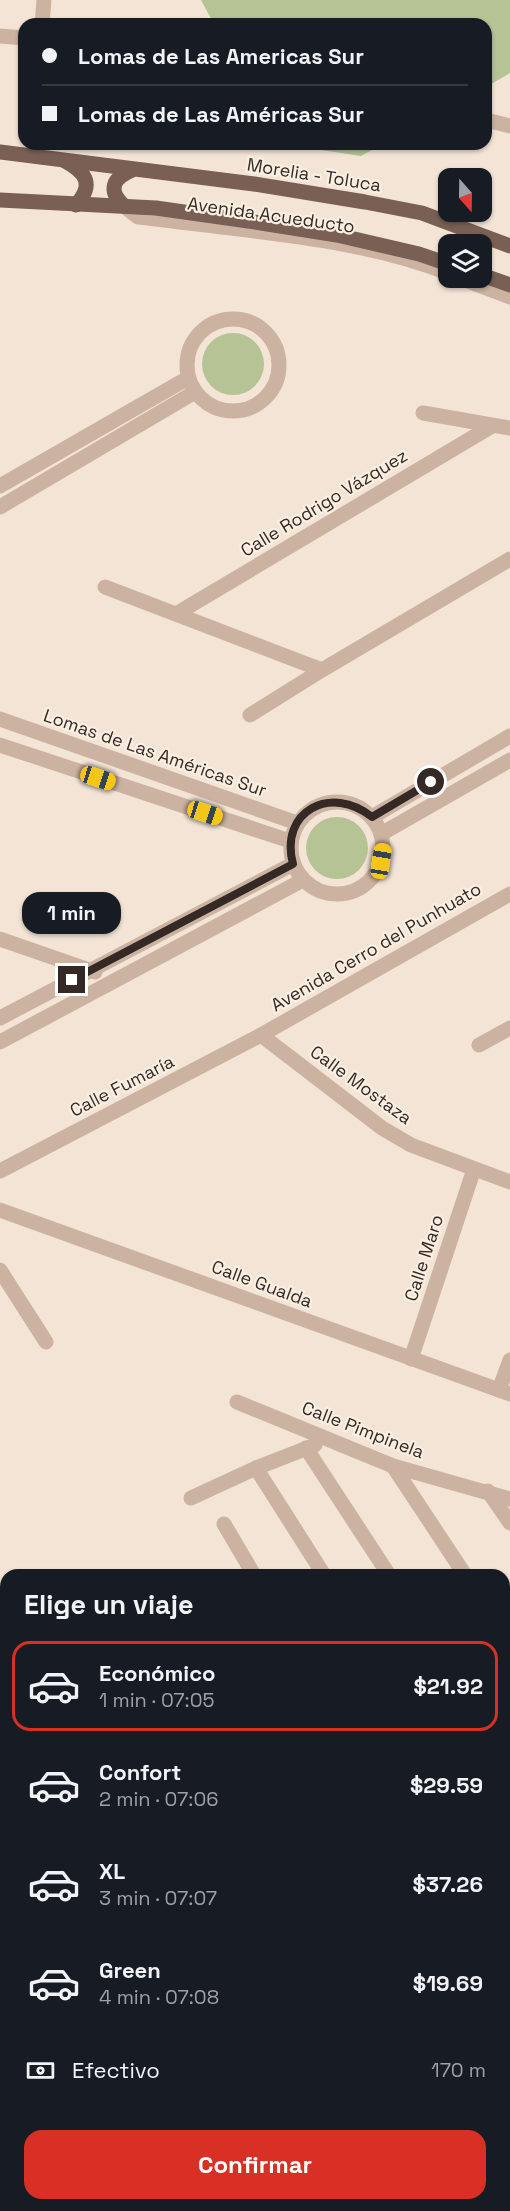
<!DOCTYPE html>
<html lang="es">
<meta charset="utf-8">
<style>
:root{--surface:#171b24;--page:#20242c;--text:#f1f3f6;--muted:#9ea1a6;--line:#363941;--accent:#d93025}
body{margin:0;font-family:"Space Grotesk",sans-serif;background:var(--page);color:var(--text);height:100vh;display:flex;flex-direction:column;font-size:22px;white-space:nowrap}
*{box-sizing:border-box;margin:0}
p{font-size:20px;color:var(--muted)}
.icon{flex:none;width:33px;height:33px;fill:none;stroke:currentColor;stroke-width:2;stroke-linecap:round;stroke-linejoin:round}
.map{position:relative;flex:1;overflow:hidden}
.drawer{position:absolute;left:0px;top:1569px;width:510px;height:642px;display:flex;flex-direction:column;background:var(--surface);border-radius:18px 18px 0 0;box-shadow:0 2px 4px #0004}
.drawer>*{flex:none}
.hud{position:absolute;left:18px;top:18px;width:474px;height:132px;border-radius:18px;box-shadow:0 2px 4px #0004;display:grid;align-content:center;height:132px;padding:0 24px;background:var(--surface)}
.needle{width:39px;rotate:160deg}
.tools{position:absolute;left:438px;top:168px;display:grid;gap:12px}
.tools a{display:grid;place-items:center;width:54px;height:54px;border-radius:12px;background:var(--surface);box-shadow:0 2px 4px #0004;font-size:30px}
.end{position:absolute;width:27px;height:27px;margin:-14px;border:8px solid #352925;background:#fff;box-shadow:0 0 0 3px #fff}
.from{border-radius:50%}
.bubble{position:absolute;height:42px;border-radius:18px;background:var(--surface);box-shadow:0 2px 4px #0004;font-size:20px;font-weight:600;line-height:42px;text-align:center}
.car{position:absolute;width:18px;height:36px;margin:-18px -9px;border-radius:8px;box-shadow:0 0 4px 2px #0007;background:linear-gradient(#f5c518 24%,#345 0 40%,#f5c518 0 76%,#345 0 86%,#f5c518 0)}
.hud b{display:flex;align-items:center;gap:21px;height:57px;font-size:22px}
.hud b+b{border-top:2px solid var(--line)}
.hud i{width:15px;height:15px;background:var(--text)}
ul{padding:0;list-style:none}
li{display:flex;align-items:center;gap:18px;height:90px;margin:0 12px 9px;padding:0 12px;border:3px solid transparent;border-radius:18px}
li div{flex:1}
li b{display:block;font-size:22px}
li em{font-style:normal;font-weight:600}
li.selected{border-color:var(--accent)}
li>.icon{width:54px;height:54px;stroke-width:1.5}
h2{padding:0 24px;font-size:27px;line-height:72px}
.pay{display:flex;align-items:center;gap:15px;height:66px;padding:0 24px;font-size:22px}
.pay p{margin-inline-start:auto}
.button{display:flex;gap:12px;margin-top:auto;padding:12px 24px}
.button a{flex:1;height:69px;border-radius:18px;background:var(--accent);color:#fff;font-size:24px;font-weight:600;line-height:69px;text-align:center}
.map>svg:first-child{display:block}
.green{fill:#b5c395}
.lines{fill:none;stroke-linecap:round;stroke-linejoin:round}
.minor{stroke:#ccb3a1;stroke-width:15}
.tertiary{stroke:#ccb3a1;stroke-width:15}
.primary{stroke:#795f54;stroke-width:15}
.route{stroke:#352925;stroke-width:8}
.labels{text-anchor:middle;stroke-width:4.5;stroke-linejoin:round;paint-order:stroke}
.street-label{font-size:18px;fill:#352925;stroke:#fbefe2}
</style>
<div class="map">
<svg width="510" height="2211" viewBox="0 0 510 2211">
<rect width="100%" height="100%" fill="#f3e4d6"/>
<g class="green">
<path d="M201,0H510V73L486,87V24H214Z"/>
<path d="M281,144H383L361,156Z"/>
<circle cx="233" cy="364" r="31"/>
<circle cx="337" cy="848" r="31"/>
</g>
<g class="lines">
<g class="minor">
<path d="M42,24L44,0"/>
<path d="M0,36L24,38"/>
<path d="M486,120L510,126"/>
<circle cx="233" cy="365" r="46"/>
<path d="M423,413L510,428"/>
<path d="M0,486L188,378"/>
<path d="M0,507L195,392"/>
<path d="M105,587L322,670"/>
<path d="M176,614L492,426"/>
<path d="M250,715L322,670L510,559"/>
<path d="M0,719L297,823"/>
<path d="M0,745L290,841"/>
<circle cx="337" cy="848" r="46"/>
<path d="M372,817L510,736"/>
<path d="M381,834L510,760"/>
<path d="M0,939L95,972"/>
<path d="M0,1018L293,864"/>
<path d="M0,1042L303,880"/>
<path d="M479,1045L510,1028"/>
<path d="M0,1210L510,1394"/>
<path d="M0,1270L46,1342"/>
<path d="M411,1359L474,1169"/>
<path d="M499,1390L510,1360"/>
<path d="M237,1402L393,1466L510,1499"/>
<path d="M306,1448L389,1575"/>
<path d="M393,1466L465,1575"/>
<path d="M256,1468L324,1575"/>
<path d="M488,1491L510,1523"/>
<path d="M191,1498L256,1468L315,1445"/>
<path d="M224,1524L254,1575"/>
<path d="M504,1633L510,1636"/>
<path d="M504,1714L510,1710"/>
<path d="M0,1753L6,1749"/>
<path d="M504,1833L510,1835"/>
<path d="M0,1853L6,1859"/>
<path d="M504,1971L510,1973"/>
<path d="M504,2202L510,2205"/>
</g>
<g class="tertiary">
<path d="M124,206L138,217C160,219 183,223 206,225C287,235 371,243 448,273"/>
<path d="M460,278L510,297"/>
<path d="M261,1035L382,1128L411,1145L510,1182"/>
<path d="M0,1171L261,1035L510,894"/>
<path d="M0,1667L6,1666"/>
<path d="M504,1783L510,1779"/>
<path d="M504,2079L510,2082"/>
<path d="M210,2205L213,2211"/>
</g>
<g class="primary">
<path d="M0,152L254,184L365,202L422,213L510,246"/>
<path d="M65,161C87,173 94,185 76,205"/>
<path d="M0,200L156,208L261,223L337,235L419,254L448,264"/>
<path d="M124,206C107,190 113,178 132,170"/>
<path d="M482,275L510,285"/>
</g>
</g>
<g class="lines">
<path class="route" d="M72,980L293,864C279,811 331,784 372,817L431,782"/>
</g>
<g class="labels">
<g class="street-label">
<text transform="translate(314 175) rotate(9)" y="6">Morelia - Toluca</text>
<text transform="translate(271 215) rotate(8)" y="6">Avenida Acueducto</text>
<text transform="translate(324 503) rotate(-31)" y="6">Calle Rodrigo Vázquez</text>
<text transform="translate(155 753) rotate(19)" y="6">Lomas de Las Américas Sur</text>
<text transform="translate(376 947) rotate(-30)" y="6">Avenida Cerro del Punhuato</text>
<text transform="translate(361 1085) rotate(36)" y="6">Calle Mostaza</text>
<text transform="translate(122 1086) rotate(-27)" y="6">Calle Fumaría</text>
<text transform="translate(424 1258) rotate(-72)" y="6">Calle Maro</text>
<text transform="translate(262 1284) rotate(20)" y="6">Calle Gualda</text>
<text transform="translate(363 1430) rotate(21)" y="6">Calle Pimpinela</text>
</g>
</g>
</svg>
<div class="tools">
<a><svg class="needle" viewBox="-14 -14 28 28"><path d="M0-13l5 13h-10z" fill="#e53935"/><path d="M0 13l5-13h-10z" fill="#9ea1a6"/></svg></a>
<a><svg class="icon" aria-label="layers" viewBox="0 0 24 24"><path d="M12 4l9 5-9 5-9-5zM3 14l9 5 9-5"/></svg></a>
</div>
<i class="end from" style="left:431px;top:782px"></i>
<i class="end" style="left:72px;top:980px"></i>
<div class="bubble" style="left:22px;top:892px;width:99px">1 min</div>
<i class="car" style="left:98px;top:778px;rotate:108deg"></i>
<i class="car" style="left:205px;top:813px;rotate:108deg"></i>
<i class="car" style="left:381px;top:861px;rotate:9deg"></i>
<div class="hud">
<b><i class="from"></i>Lomas de Las Americas Sur</b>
<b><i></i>Lomas de Las Américas Sur</b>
</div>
<section class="drawer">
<h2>Elige un viaje</h2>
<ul>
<li class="selected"><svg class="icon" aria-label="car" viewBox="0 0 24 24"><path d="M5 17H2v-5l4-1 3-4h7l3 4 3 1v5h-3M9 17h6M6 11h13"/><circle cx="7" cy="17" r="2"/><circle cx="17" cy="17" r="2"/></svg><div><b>Económico</b><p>1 min · 07:05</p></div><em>$21.92</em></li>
<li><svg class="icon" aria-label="car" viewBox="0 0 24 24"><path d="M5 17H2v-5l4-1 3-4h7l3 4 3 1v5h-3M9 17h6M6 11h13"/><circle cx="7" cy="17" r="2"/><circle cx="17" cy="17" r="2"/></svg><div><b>Confort</b><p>2 min · 07:06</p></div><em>$29.59</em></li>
<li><svg class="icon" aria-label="car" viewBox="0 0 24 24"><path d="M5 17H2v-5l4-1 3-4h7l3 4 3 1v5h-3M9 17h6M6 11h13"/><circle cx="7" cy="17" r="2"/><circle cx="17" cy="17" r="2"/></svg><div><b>XL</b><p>3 min · 07:07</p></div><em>$37.26</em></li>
<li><svg class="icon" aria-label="car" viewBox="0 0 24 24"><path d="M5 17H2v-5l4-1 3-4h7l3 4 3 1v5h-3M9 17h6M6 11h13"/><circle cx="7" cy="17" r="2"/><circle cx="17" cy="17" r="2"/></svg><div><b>Green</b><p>4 min · 07:08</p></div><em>$19.69</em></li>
</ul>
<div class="pay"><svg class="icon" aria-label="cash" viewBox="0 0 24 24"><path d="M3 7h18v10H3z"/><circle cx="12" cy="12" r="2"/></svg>Efectivo<p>170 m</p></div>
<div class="button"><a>Confirmar</a></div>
</section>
</div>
